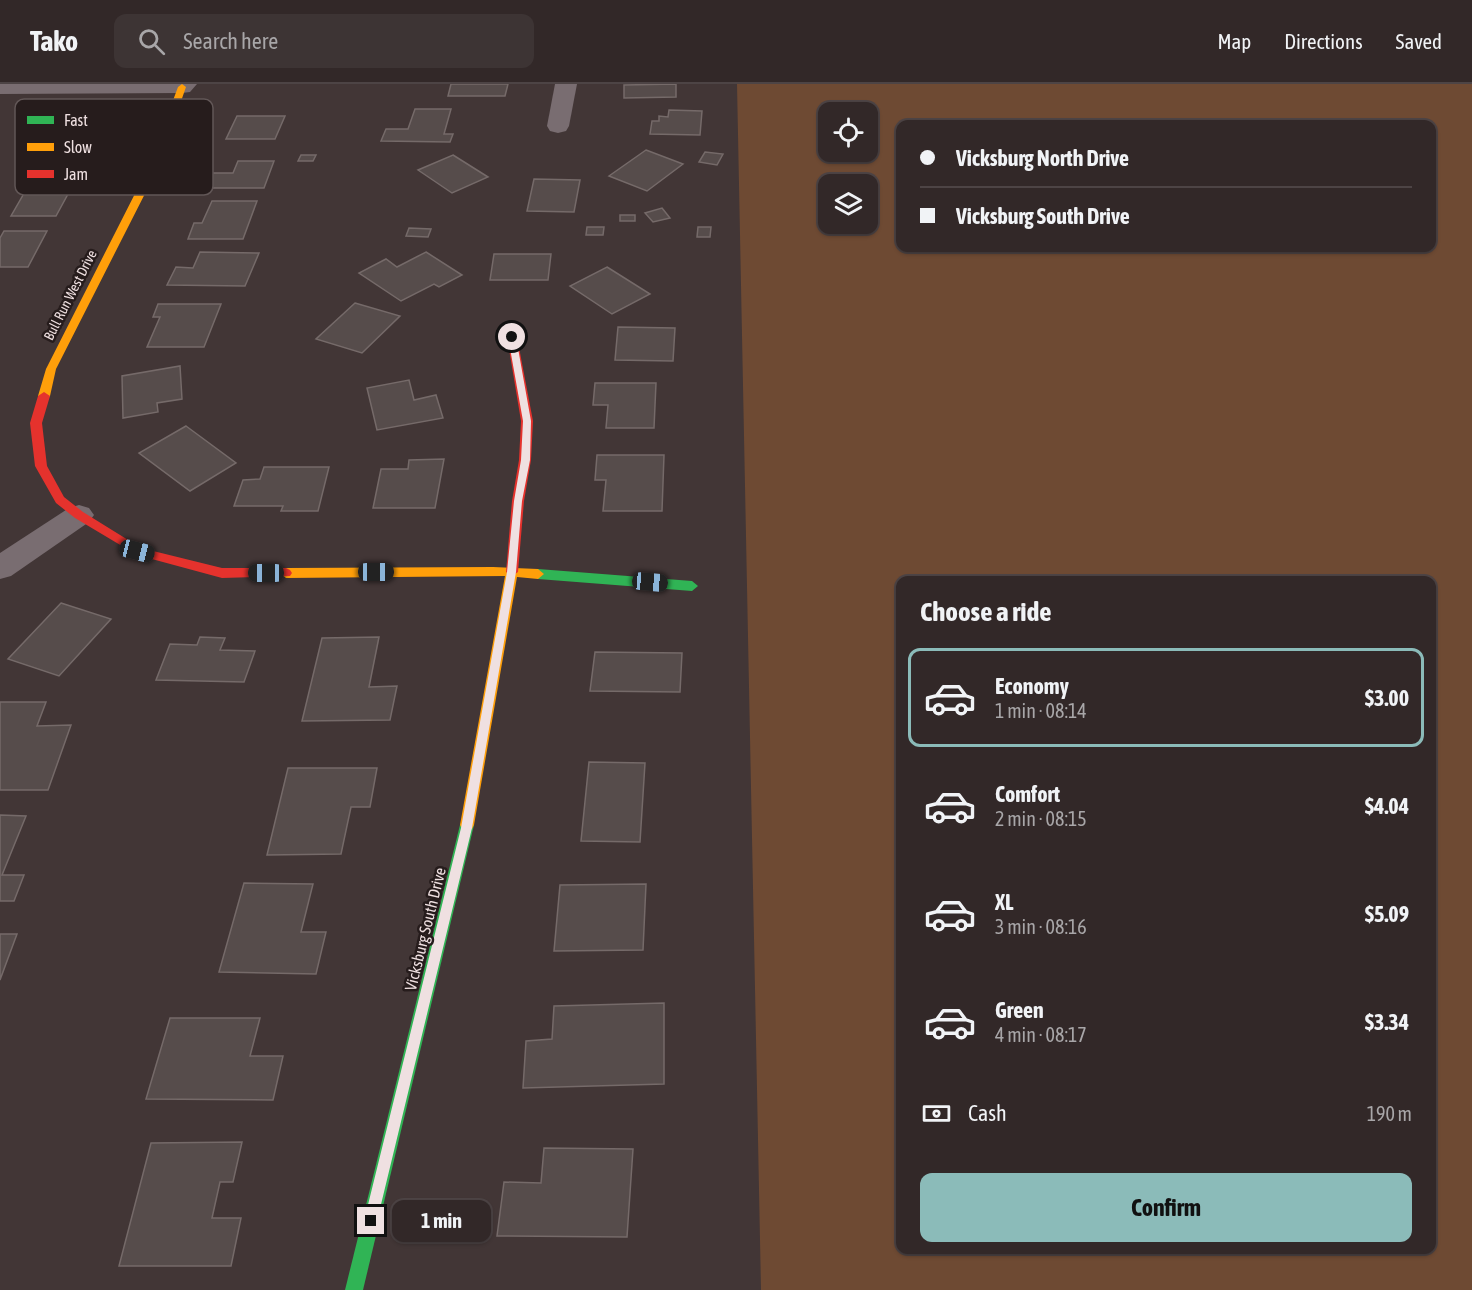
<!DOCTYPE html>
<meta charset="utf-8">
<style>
:root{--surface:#322828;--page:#3d3434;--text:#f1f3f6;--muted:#a8a6a8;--line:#4d4445;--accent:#8bbbb9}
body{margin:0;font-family:"Asap Condensed",sans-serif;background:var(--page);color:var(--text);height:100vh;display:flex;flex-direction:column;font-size:22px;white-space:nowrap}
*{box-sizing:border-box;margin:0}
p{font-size:20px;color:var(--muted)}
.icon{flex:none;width:33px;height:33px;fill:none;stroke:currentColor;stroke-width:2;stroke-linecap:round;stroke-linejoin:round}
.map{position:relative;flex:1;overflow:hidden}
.side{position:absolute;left:896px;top:492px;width:540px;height:678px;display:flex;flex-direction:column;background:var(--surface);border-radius:12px;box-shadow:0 2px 4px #0004,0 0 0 2px var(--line)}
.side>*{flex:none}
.banner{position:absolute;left:896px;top:36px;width:540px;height:132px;border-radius:12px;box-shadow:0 2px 4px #0004,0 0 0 2px var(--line);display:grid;align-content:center;height:132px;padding:0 24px;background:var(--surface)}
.buttons{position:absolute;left:818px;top:18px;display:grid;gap:12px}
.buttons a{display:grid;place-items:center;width:60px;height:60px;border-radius:12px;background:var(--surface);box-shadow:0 2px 4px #0004,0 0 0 2px var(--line);font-size:30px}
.end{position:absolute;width:27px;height:27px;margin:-14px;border:8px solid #efe0e1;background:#111;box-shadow:0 0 0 3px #111}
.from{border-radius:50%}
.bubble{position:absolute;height:42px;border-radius:12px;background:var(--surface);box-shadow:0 2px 4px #0004,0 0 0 2px var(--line);font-size:20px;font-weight:700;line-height:42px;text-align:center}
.car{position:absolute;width:18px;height:36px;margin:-18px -9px;border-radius:8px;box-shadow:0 0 4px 2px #0007;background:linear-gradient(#222 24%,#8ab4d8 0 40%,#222 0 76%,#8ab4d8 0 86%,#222 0)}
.banner b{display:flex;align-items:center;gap:21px;height:57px;font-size:22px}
.banner b+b{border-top:2px solid var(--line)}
.banner i{width:15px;height:15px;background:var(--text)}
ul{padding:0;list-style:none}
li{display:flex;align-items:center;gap:18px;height:99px;margin:0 12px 9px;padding:0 12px;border:3px solid transparent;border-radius:12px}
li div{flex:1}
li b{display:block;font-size:22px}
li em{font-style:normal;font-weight:700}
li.selected{border-color:var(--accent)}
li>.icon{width:54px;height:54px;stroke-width:1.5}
h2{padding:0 24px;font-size:27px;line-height:72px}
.pay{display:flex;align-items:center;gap:15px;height:66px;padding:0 24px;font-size:22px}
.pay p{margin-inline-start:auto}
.action{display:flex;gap:12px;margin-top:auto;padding:12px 24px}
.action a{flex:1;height:69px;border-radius:12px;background:var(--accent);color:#111;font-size:24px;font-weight:700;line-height:69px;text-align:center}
header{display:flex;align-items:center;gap:36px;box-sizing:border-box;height:84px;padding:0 30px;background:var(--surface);border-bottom:2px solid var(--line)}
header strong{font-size:28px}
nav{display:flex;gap:33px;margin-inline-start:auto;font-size:21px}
.search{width:420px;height:54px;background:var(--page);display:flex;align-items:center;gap:15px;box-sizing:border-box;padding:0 21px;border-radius:12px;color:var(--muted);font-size:22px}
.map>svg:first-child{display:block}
.green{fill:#6e4a33;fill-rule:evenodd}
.building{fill:#564c4b;stroke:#756a69;stroke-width:1.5}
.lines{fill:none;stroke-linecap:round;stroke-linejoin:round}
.street{fill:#796d71;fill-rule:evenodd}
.fast{fill:#30b455;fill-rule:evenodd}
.slow{fill:#ff9f0a;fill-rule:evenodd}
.jam{fill:#e5322d;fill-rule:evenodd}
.route{fill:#efe0e1}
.labels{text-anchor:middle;stroke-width:5;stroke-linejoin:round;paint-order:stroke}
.far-street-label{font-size:14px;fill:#efe0e1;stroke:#261c1c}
.street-label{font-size:16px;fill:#efe0e1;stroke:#261c1c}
.key{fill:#261c1c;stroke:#625757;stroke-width:1.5}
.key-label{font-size:16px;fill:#efe0e1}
</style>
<header>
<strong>Tako</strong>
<div class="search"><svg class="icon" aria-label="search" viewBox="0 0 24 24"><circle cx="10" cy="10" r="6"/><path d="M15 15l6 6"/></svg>Search here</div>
<nav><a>Map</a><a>Directions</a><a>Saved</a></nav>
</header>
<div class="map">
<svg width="1472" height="1206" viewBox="0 0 1472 1206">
<rect width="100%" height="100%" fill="#423636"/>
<path class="green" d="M737,0H1472V1206H761ZM828,28H867V68H828ZM900,40H1431V164H900ZM867,100V140H828V100ZM900,496H1431V1166H900Z"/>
<g class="building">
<path d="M451,0H508L505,12H448Z"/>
<path d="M676,0V13L624,14V1Z"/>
<path d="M415,25H451L444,50H453L450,58L381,57L386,45H408Z"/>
<path d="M669,26L702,27L700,51L650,50L652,37H659V32L668,33Z"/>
<path d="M237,32H285L275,55H226Z"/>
<path d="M646,66L683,80L647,107L609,92Z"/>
<path d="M705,68L723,70L717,81L699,78Z"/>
<path d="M301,71H316L313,77H298Z"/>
<path d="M453,71L488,93L452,109L418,86Z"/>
<path d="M238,77H274L264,104H201L208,89H233Z"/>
<path d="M534,95L580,96L574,128L527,127Z"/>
<path d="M30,99H74L56,132H11Z"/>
<path d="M212,117H257L243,155H188L194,139H202Z"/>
<path d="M662,124L670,134L653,138L645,129Z"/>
<rect x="620" y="131" width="15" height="6"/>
<path d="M587,143H604L603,151H586Z"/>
<path d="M698,143H711L710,153H697Z"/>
<path d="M409,144L431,145L428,153L406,152Z"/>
<path d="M4,147H47L28,183H0V154Z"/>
<path d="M200,168L259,169L245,202L167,201L176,183L193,184Z"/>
<path d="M426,168L462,191L439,203L434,200L401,217L359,189L386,175L397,183Z"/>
<path d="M494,170H551L548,196H490Z"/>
<path d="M607,183L650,210L612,230L570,202Z"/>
<path d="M355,219L400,232L362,269L316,255Z"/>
<path d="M158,220H221L204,263H147L160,233H153Z"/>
<path d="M618,243L675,244L673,277L615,276Z"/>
<path d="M180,282L182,315L157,319L158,328L123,334L122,292Z"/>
<path d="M409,296L414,316L436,311L443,334L377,346L367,304Z"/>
<path d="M595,299H656L654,344H606L608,321H593Z"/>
<path d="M186,342L236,379L190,407L139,369Z"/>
<path d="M597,371H664L662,427H603L606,396H595Z"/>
<path d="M444,375L435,424H373L381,385H408L409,376Z"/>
<path d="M264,383H329L318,427H281L283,422H234L243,396L260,395Z"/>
<path d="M61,519L111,535L59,592L8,575Z"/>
<path d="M200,553L225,554L220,566L255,567L244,598L156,596L170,560L197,561Z"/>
<path d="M379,553L369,603L397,602L390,636L302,637L322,554Z"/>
<path d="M595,568L682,569L680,608L590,607Z"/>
<path d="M0,618H46L37,642L71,641L48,706H0Z"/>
<path d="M589,678L645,679L640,758L581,757Z"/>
<path d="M288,684H377L370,723H351L341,770L267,771Z"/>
<path d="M0,731L26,732L2,791H24L14,817H0Z"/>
<path d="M244,799L313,800L301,848H326L316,890L219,888Z"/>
<path d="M646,800L643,866L554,867L560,801Z"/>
<path d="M0,850H17L0,896Z"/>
<path d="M664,919V1000L523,1004L526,957L552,955L554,922Z"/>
<path d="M170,934H260L250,972H283L273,1016L146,1015Z"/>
<path d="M242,1058L233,1098H220L212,1134H241L231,1182H119L151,1059Z"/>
<path d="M544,1064L633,1065L627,1153L497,1152L504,1098L541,1099Z"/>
</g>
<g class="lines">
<g class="street">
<path d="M0,0H197L190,8L182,9L0,10Z"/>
<path d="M555,0H577L569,42L566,47L558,49L550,47L547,42Z"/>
<path d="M79,421L89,424L94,431L89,438L11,492L0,495V469L69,424Z"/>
</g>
<g class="fast">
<path d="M538,485L692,497L698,502L692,507L538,495L532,490Z"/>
<path d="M467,735L472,737L474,741L363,1206H345L460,741L462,737Z"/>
</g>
<g class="slow">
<path d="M182,0L186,3L157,86L56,285L50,312L48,315H40L38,312L46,285L147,86L178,3Z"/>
<path d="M493,483L538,485L544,490L538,495L517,493L474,741L472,745L467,747L462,745L460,741L505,492L286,494L280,489L286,484Z"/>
</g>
<g class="jam">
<path d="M512,250L517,253L533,337L531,376L524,417L518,488L512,492L506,488L512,417L519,376L521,337L507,253Z"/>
<path d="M44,308L50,312L42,339L47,382L64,413L83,428L141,464L222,484H286L290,486L292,489L290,492L222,494L137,471L75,434L56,419L35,382L30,339L38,312Z"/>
</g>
</g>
<path class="route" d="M512,250L516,253L531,337L530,376L522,417L516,488L472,744L377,1137L375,1141L371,1143L366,1141L364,1137L461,744L507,488L514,417L521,376L523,337L508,253Z"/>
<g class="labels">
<g class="far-street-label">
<text transform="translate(70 211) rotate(-63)" y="5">Bull Run West Drive</text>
</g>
<g class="street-label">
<text transform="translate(425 845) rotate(-76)" y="6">Vicksburg South Drive</text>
</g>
</g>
<rect x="15" y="15" width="198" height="96" rx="9" class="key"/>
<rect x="27" y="32" width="27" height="8" fill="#30b455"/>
<rect x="27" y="59" width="27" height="8" fill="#ff9f0a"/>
<rect x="27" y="86" width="27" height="8" fill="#e5322d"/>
<g class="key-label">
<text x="64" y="42">Fast</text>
<text x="64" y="69">Slow</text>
<text x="64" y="96">Jam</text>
</g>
</svg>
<div class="buttons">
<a><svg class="icon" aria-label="locate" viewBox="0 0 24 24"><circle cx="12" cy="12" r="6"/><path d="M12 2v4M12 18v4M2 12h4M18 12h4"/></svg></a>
<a><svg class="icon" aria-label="layers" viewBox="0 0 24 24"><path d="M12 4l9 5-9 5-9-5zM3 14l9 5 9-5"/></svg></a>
</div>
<i class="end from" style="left:512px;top:253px"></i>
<i class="end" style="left:371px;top:1137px"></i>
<div class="bubble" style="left:392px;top:1116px;width:99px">1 min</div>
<i class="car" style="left:137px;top:467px;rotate:104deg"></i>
<i class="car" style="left:376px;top:488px;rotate:90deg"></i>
<i class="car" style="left:266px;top:489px;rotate:270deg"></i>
<i class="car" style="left:650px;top:498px;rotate:95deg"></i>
<div class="banner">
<b><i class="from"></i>Vicksburg North Drive</b>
<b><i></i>Vicksburg South Drive</b>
</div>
<section class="side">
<h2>Choose a ride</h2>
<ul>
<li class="selected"><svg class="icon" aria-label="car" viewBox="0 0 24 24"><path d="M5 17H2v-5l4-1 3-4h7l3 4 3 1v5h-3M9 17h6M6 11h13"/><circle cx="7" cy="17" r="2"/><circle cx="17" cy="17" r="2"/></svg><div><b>Economy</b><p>1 min · 08:14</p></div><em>$3.00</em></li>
<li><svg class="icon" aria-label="car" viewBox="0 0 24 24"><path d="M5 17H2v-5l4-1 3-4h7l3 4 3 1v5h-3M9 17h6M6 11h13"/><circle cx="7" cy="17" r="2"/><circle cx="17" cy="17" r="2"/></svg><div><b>Comfort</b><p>2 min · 08:15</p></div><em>$4.04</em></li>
<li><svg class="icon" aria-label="car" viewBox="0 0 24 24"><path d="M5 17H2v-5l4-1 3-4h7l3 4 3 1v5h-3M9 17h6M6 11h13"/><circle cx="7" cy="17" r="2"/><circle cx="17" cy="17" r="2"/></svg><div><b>XL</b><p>3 min · 08:16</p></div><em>$5.09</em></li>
<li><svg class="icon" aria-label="car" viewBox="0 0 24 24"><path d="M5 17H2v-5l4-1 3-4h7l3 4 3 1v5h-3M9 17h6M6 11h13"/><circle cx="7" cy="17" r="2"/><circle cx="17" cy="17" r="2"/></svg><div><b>Green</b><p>4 min · 08:17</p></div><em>$3.34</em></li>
</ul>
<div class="pay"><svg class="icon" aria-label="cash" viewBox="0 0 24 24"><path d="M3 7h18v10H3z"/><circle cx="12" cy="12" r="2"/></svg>Cash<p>190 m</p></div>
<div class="action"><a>Confirm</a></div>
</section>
</div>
